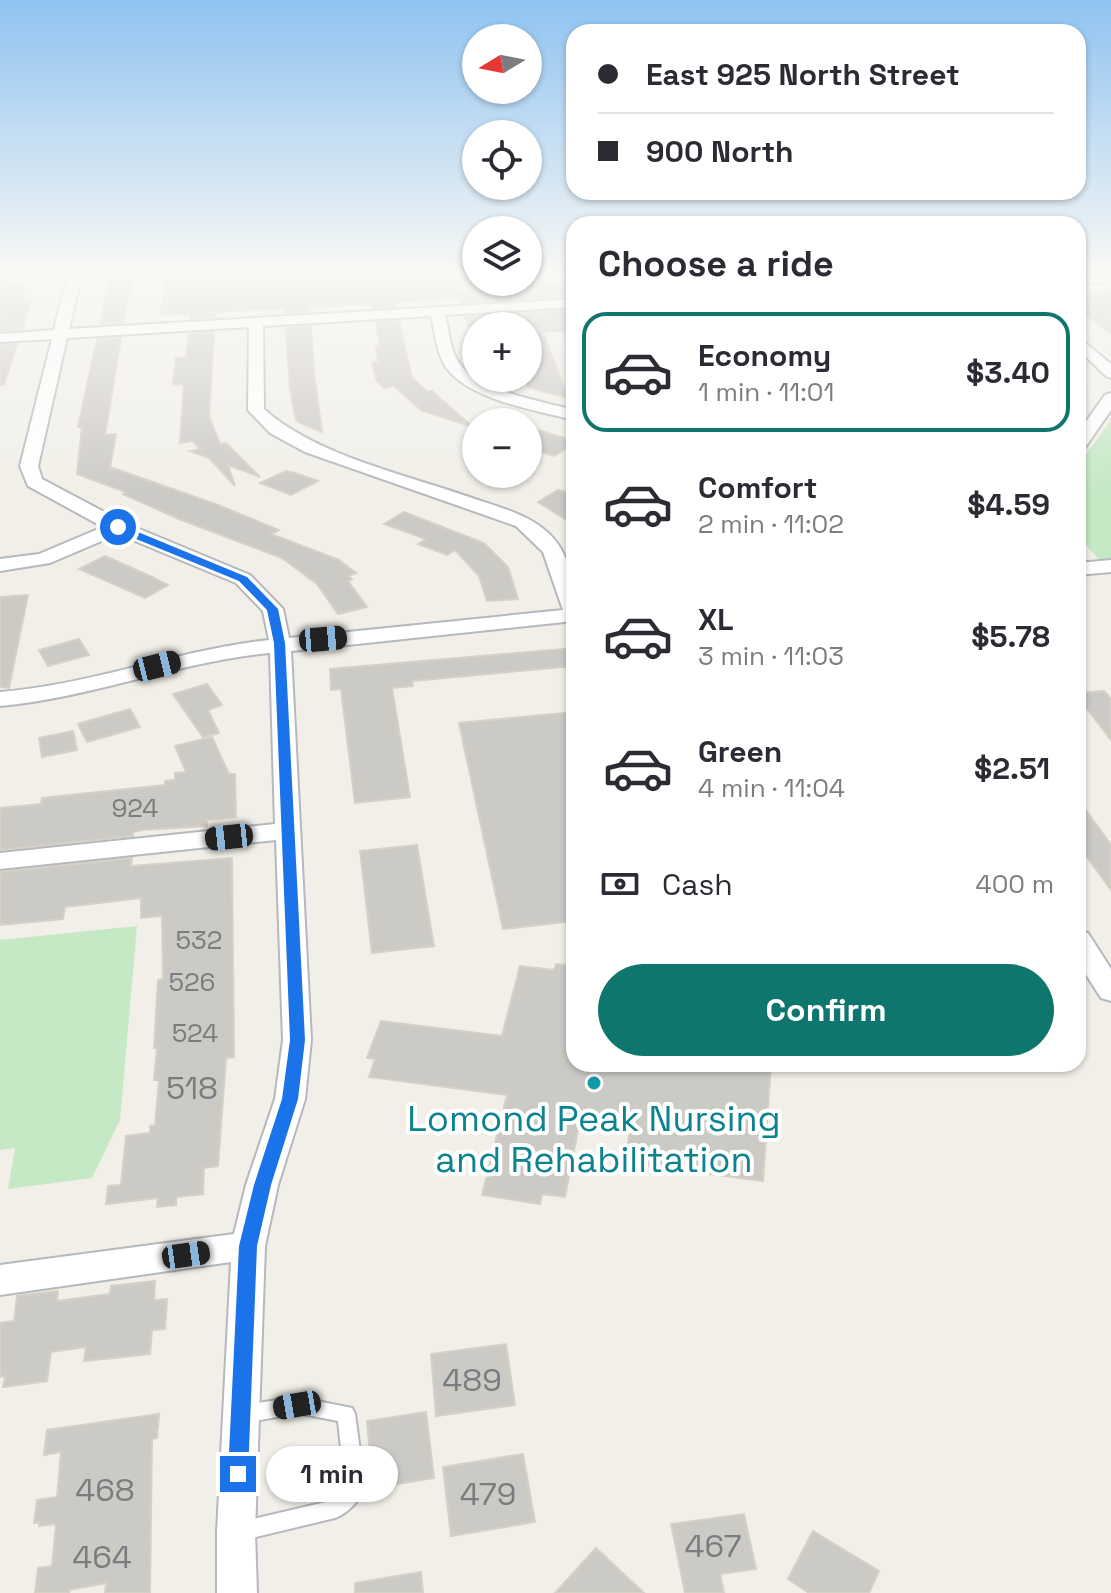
<!DOCTYPE html>
<meta charset="utf-8">
<style>
:root{--surface:#fff;--page:#f2f2f3;--text:#2b2b33;--muted:#7c7c81;--line:#e1e1e2;--accent:#0f766e}
body{margin:0;font-family:"Space Grotesk",sans-serif;background:var(--page);color:var(--text);height:100vh;display:flex;flex-direction:column;font-size:30px;white-space:nowrap}
*{box-sizing:border-box;margin:0}
p{font-size:26px;color:var(--muted)}
.icon{flex:none;width:44px;height:44px;fill:none;stroke:currentColor;stroke-width:2;stroke-linecap:round;stroke-linejoin:round}
.map{position:relative;flex:1;overflow:hidden}
.sheet{position:absolute;left:566px;top:216px;width:520px;height:856px;display:flex;flex-direction:column;background:var(--surface);border-radius:24px;box-shadow:0 2px 6px #0004}
.sheet>*{flex:none}
.top-card{position:absolute;left:566px;top:24px;width:520px;height:176px;border-radius:24px;box-shadow:0 2px 6px #0004;display:grid;align-content:center;height:176px;padding:0 32px;background:var(--surface)}
.needle{width:52px;rotate:260deg}
.controls{position:absolute;left:462px;top:24px;display:grid;gap:16px}
.controls a{display:grid;place-items:center;width:80px;height:80px;border-radius:50%;background:var(--surface);box-shadow:0 2px 6px #0004;font-size:40px}
.end{position:absolute;width:36px;height:36px;margin:-18px;border:10px solid #1a73e8;background:#fff;box-shadow:0 0 0 4px #fff}
.from{border-radius:50%}
.bubble{position:absolute;height:56px;border-radius:28px;background:var(--surface);box-shadow:0 2px 6px #0004;font-size:26px;font-weight:600;line-height:56px;text-align:center}
.car{position:absolute;width:24px;height:48px;margin:-24px -12px;border-radius:10px;box-shadow:0 0 6px 2px #0007;background:linear-gradient(#222 24%,#8ab4d8 0 40%,#222 0 76%,#8ab4d8 0 86%,#222 0)}
.top-card b{display:flex;align-items:center;gap:28px;height:76px;font-size:30px}
.top-card b+b{border-top:2px solid var(--line)}
.top-card i{width:20px;height:20px;background:var(--text)}
ul{padding:0;list-style:none}
li{display:flex;align-items:center;gap:24px;height:120px;margin:0 16px 12px;padding:0 16px;border:4px solid transparent;border-radius:24px}
li div{flex:1}
li b{display:block;font-size:30px}
li em{font-style:normal;font-weight:600}
li.current{border-color:var(--accent)}
li>.icon{width:72px;height:72px;stroke-width:1.5}
h2{padding:0 32px;font-size:36px;line-height:96px}
.pay{display:flex;align-items:center;gap:20px;height:88px;padding:0 32px;font-size:30px}
.pay p{margin-inline-start:auto}
.action{display:flex;gap:16px;margin-top:auto;padding:16px 32px}
.action a{flex:1;height:92px;border-radius:48px;background:var(--accent);color:#fff;font-size:32px;font-weight:600;line-height:92px;text-align:center}
.map>svg:first-child{display:block}
.green{fill:#c5e8c5}
.building{fill:#cccac5;stroke:#d6d1c6;stroke-width:2}
.lines{fill:none;stroke-linecap:round;stroke-linejoin:round}
.service-casing{stroke:#b5b8bc;stroke-width:4}
.minor-casing{stroke:#b5b8bc;stroke-width:4}
.service{fill:#fff;fill-rule:evenodd}
.minor{fill:#fff;fill-rule:evenodd}
.route{fill:#1a73e8}
.culture-dot{fill:#0f9aa8;stroke:#fff;stroke-width:3}
.labels{text-anchor:middle;stroke-width:8;stroke-linejoin:round;paint-order:stroke}
.number-label{font-size:26px;fill:#7a7d7f}
.near-number-label{font-size:32px;fill:#7a7d7f}
.near-culture-label{font-size:36px;fill:#0d838f;stroke:#fff}
</style>
<div class="map">
<svg width="1111" height="1593" viewBox="0 0 1111 1593">
<rect width="100%" height="100%" fill="#f1efe8"/>
<g class="green">
<path d="M1111,420V560L1100,561L1078,536V465Z"/>
<path d="M137,926L120,1120L92,1178L8,1189L15,1148L0,1150V940Z"/>
</g>
<g class="building">
<path d="M252,272H453L459,291L546,282L547,286L574,284V296L461,303L459,298L395,302L396,307L373,308V304L310,307V312L286,313V308L216,312L215,317L190,319L191,314L160,315L167,278Z"/>
<path d="M131,278L124,323L100,324L109,279Z"/>
<path d="M26,284L22,298H32L22,329L0,331V296L4,285Z"/>
<path d="M1111,291V334L1078,308V293Z"/>
<path d="M574,310V330L543,332L568,398L528,387V326H468L465,317Z"/>
<path d="M399,321L412,378L428,392L432,391L473,427L421,410L394,386L384,388L377,381L372,363L378,362L376,346H380L376,322Z"/>
<path d="M311,326L314,373L322,432L296,421L290,388L286,328Z"/>
<path d="M214,332L209,416L220,444L226,443L260,477L228,465L235,486L209,458L190,451L200,449L193,441L180,443L184,384L173,385L176,358H186L189,334Z"/>
<path d="M121,338L105,435L116,434L110,467L218,505L279,530L271,534L339,560L356,573L348,576L352,579L348,581L367,607L338,614L317,584L282,558L179,519L123,494L126,492L77,474L81,436L82,427H78L97,339Z"/>
<path d="M17,344L4,385H0V345Z"/>
<path d="M528,427L574,441V444L554,456L528,448Z"/>
<path d="M286,471L295,473L318,481L291,495L260,483Z"/>
<path d="M558,490L574,495V525L538,502Z"/>
<path d="M404,512L484,543L508,567L518,599L487,601L479,576L455,550L447,555L418,544L426,539L384,524Z"/>
<path d="M105,556L152,577L168,585L145,598L79,569Z"/>
<path d="M28,595L9,688L0,687V597Z"/>
<path d="M79,639L89,655L48,666L39,650Z"/>
<path d="M574,648V666L412,681L413,686L392,688L410,797L355,803L341,689L331,690L330,669Z"/>
<path d="M207,684L222,705L208,710L219,733L203,737L173,694Z"/>
<path d="M1104,691L1111,699V740L1078,697V693Z"/>
<path d="M130,709L140,727L87,742L78,724Z"/>
<path d="M574,712V921L503,929L459,723Z"/>
<path d="M73,731L77,750L42,757L39,738Z"/>
<path d="M212,737L229,774H235L236,817L207,820V826L142,830L133,832V836L0,850V808L41,804L42,798L165,785V781L175,780V773L186,772L175,746Z"/>
<path d="M1078,799L1111,845V890L1078,845Z"/>
<path d="M417,845L434,946L372,953L360,851Z"/>
<path d="M132,858L131,866L232,858L234,1057L226,1058L218,1166L204,1168L203,1194L176,1197V1205L157,1207L158,1198L106,1204L108,1186L121,1185L126,1136L150,1133V1126L155,1125L159,1080H154L157,1048H154L158,980L163,979L162,916L141,918V898L65,907L63,919L0,925V872Z"/>
<path d="M556,964L574,966V1064H771L763,1181L625,1163L632,1116L582,1110L565,1197L542,1194L540,1204L482,1195L507,1095L369,1077L375,1059L367,1058L381,1021L502,1036L520,966L554,970Z"/>
<path d="M155,1281L154,1300L167,1299L165,1329L152,1330L150,1354L84,1361L86,1347L51,1352L47,1381L3,1387L5,1376L0,1377V1323L14,1321L17,1296L58,1291L57,1301L110,1294L111,1286Z"/>
<path d="M506,1344L515,1405L436,1416L431,1354Z"/>
<path d="M426,1412L434,1478L373,1488L367,1421Z"/>
<path d="M159,1414L157,1438L152,1439L150,1593H105L106,1583L69,1590V1593H35L38,1568L52,1566L56,1524L39,1526V1522L34,1523L37,1500L57,1497L61,1452L44,1455L47,1430Z"/>
<path d="M523,1454L535,1522L451,1536L443,1467Z"/>
<path d="M744,1514L756,1569L720,1574L724,1593H685L671,1524Z"/>
<path d="M813,1531L879,1571L869,1593H809L788,1579Z"/>
<path d="M596,1548L644,1593H555Z"/>
<path d="M421,1572L423,1593H355V1583Z"/>
</g>
<g class="lines">
<defs>
<path id="service" d="M297,1397L352,1408L355,1414L365,1488C360,1500 347,1514 335,1518L239,1541L232,1538L229,1531L232,1524L330,1501L345,1485L338,1421L297,1413L245,1423L239,1420L236,1414L239,1408L245,1405Z"/>
<g id="minor">
<path d="M68,272H82L69,329L574,299V307L445,315C449,330 450,350 459,363C479,392 542,401 574,410V420C538,411 464,399 444,364C436,350 435,332 431,316L263,326L264,409C313,454 403,474 466,496C500,508 542,516 561,549C574,572 574,596 574,621L291,651L311,1040L305,1099L278,1185L265,1246L255,1532L257,1593H217V1532L231,1262L0,1295V1265L234,1234L246,1185L275,1099L283,1040L276,840L0,869V853L275,824L270,653C177,662 91,698 0,706V692C91,685 178,650 269,640L263,611L236,583L118,534L50,563L0,571V559L39,554L103,527L28,486L20,466L52,339L0,342V334L54,330ZM249,327L248,410L270,433L305,452L516,526L543,552L563,610L289,638L283,609L250,575L125,523L42,479L38,466L67,338Z"/>
<path d="M1111,274V282L1078,284V276Z"/>
<path d="M1078,337L1111,364V378L1106,376L1078,349Z"/>
<path d="M1111,393V410L1084,449L1078,450V433L1105,395Z"/>
<path d="M1111,560V572L1078,575V563Z"/>
<path d="M1078,931L1088,933L1111,969V1001L1101,998L1078,962Z"/>
</g>
</defs>
<use href="#service" class="service-casing"/>
<use href="#minor" class="minor-casing"/>
<use href="#service" class="service"/>
<use href="#minor" class="minor"/>
</g>
<linearGradient id="sky" x2="0" y2="1"><stop stop-color="#8fc3f1"/><stop offset="0.55" stop-color="#f9f8f5"/><stop offset="1" stop-color="#f9f8f5" stop-opacity="0"/></linearGradient>
<rect width="1111" height="495" fill="url(#sky)"/>
<path class="route" d="M114,525H121L247,577L278,609L285,643L305,1040L298,1099L271,1185L257,1246L248,1474L245,1481L238,1483L231,1481L228,1474L239,1246L254,1185L282,1099L290,1040L274,643L267,610L239,581L114,530Z"/>
<circle class="culture-dot" cx="594" cy="1083" r="8"/>
<g class="labels">
<g class="number-label">
<text x="135" y="817">924</text>
<text x="199" y="949">532</text>
<text x="192" y="991">526</text>
<text x="195" y="1042">524</text>
</g>
<g class="near-number-label">
<text x="192" y="1099">518</text>
<text x="472" y="1391">489</text>
<text x="105" y="1501">468</text>
<text x="488" y="1505">479</text>
<text x="713" y="1557">467</text>
<text x="102" y="1568">464</text>
</g>
<g class="near-culture-label">
<text x="594" y="1131">Lomond Peak Nursing<tspan x="594" dy="41">and Rehabilitation</tspan></text>
</g>
</g>
</svg>
<div class="controls">
<a><svg class="needle" viewBox="-14 -14 28 28"><path d="M0-13l5 13h-10z" fill="#e53935"/><path d="M0 13l5-13h-10z" fill="#7c7c81"/></svg></a>
<a><svg class="icon" aria-label="locate" viewBox="0 0 24 24"><circle cx="12" cy="12" r="6"/><path d="M12 2v4M12 18v4M2 12h4M18 12h4"/></svg></a>
<a><svg class="icon" aria-label="layers" viewBox="0 0 24 24"><path d="M12 4l9 5-9 5-9-5zM3 14l9 5 9-5"/></svg></a>
<a>+</a>
<a>−</a>
</div>
<i class="end from" style="left:118px;top:527px"></i>
<i class="end" style="left:238px;top:1474px"></i>
<div class="bubble" style="left:266px;top:1446px;width:132px">1 min</div>
<i class="car" style="left:323px;top:639px;rotate:85deg"></i>
<i class="car" style="left:157px;top:666px;rotate:76deg"></i>
<i class="car" style="left:229px;top:837px;rotate:264deg"></i>
<i class="car" style="left:186px;top:1255px;rotate:82deg"></i>
<i class="car" style="left:297px;top:1405px;rotate:260deg"></i>
<div class="top-card">
<b><i class="from"></i>East 925 North Street</b>
<b><i></i>900 North</b>
</div>
<section class="sheet">
<h2>Choose a ride</h2>
<ul>
<li class="current"><svg class="icon" aria-label="car" viewBox="0 0 24 24"><path d="M5 17H2v-5l4-1 3-4h7l3 4 3 1v5h-3M9 17h6M6 11h13"/><circle cx="7" cy="17" r="2"/><circle cx="17" cy="17" r="2"/></svg><div><b>Economy</b><p>1 min · 11:01</p></div><em>$3.40</em></li>
<li><svg class="icon" aria-label="car" viewBox="0 0 24 24"><path d="M5 17H2v-5l4-1 3-4h7l3 4 3 1v5h-3M9 17h6M6 11h13"/><circle cx="7" cy="17" r="2"/><circle cx="17" cy="17" r="2"/></svg><div><b>Comfort</b><p>2 min · 11:02</p></div><em>$4.59</em></li>
<li><svg class="icon" aria-label="car" viewBox="0 0 24 24"><path d="M5 17H2v-5l4-1 3-4h7l3 4 3 1v5h-3M9 17h6M6 11h13"/><circle cx="7" cy="17" r="2"/><circle cx="17" cy="17" r="2"/></svg><div><b>XL</b><p>3 min · 11:03</p></div><em>$5.78</em></li>
<li><svg class="icon" aria-label="car" viewBox="0 0 24 24"><path d="M5 17H2v-5l4-1 3-4h7l3 4 3 1v5h-3M9 17h6M6 11h13"/><circle cx="7" cy="17" r="2"/><circle cx="17" cy="17" r="2"/></svg><div><b>Green</b><p>4 min · 11:04</p></div><em>$2.51</em></li>
</ul>
<div class="pay"><svg class="icon" aria-label="cash" viewBox="0 0 24 24"><path d="M3 7h18v10H3z"/><circle cx="12" cy="12" r="2"/></svg>Cash<p>400 m</p></div>
<div class="action"><a>Confirm</a></div>
</section>
</div>
